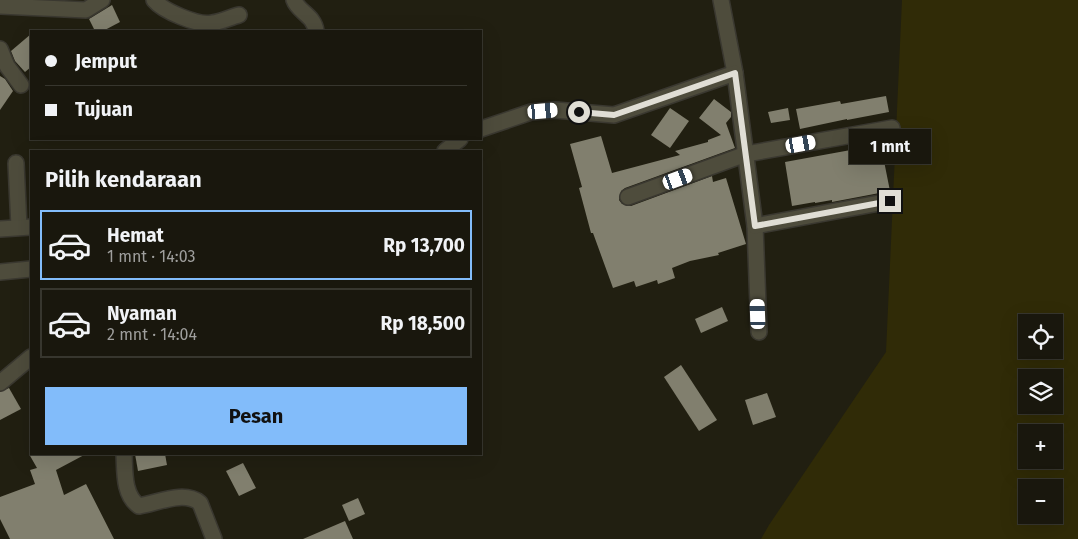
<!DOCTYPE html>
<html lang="id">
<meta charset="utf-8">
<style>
:root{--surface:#19170d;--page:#26241b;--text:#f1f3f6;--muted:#9f9f9d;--line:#37362e;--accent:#82bcfa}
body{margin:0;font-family:"Fira Sans",sans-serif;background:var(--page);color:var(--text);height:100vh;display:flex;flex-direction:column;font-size:19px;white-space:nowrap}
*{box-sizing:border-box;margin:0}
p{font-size:16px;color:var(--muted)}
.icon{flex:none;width:28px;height:28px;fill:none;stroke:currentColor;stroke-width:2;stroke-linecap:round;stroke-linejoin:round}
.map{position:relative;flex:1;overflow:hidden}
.sheet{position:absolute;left:30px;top:150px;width:452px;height:305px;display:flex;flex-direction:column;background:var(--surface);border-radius:0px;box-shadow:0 5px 20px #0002,0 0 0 1px var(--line)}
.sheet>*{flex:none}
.top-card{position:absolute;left:30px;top:30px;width:452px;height:110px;border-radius:0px;box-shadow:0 5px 20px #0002,0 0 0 1px var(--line);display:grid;align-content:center;height:110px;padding:0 15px;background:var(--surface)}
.tools{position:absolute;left:1018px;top:314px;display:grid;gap:10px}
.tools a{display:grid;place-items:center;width:45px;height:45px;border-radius:0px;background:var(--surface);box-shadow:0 5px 20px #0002,0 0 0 1px var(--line);font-size:25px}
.end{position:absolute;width:22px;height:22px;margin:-11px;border:6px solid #e0ded5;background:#111;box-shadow:0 0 0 2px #111}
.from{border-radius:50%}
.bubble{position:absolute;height:35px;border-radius:0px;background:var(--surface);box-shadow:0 5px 20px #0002,0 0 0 1px var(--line);font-size:16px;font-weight:700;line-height:35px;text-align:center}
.car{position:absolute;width:15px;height:30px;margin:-15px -8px;border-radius:6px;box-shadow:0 0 4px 1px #0007;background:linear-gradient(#fff 24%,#345 0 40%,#fff 0 76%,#345 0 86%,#fff 0)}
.top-card b{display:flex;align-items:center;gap:18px;height:48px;font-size:19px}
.top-card b+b{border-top:1px solid var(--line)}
.top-card i{width:12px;height:12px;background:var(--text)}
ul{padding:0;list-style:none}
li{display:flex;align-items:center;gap:15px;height:70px;margin:0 10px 8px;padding:0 5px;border:2px solid var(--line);border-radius:0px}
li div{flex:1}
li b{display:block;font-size:19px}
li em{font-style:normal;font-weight:700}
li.current{border-color:var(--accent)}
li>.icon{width:45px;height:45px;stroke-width:1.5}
h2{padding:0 15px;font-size:22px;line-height:60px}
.action{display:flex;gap:10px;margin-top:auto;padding:10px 15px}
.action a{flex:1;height:58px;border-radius:0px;background:var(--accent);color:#111;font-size:20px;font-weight:700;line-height:58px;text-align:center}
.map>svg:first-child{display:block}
.green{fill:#302b07;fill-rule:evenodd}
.building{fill:#817f6e}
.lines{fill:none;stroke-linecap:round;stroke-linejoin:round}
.street-casing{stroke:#3a3830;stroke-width:18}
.street{stroke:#4e4c3c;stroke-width:15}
.route{stroke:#e0ded5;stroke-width:6}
</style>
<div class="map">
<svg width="1078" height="539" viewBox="0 0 1078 539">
<rect width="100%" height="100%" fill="#211f11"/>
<path class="green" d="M902,0H1078V539H761L769,525L886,352ZM1026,322H1054V350H1026ZM1026,378H1054V405H1026ZM1026,432H1054V460H1026ZM1026,488H1054V515H1026Z"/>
<g class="building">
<path d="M112,5L120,22L103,31H95L89,19Z"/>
<path d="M31,34V67L25,72L15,61L11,51Z"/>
<path d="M0,76L5,79L13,91L0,110Z"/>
<path d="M886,96L889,112L847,120V119L800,129L796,109L840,101L841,104Z"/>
<path d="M714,99L731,112V117L726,123L735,148L625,188L621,191L619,200L622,204L631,206L712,176L713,182L726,178L746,244L718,253L719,255L690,261L672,268L675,278L658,284L657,280L636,287L634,281L613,288L593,233H591L579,188L582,187L570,144L601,136L612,173L680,155L675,151L708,142V140L721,135L699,118Z"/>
<path d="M670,108L689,121L670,148L651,135Z"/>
<path d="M788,108L790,120L771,123L768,112Z"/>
<path d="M889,143L892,159L884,161L890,191L832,202V200L815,203V202L792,206L785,162Z"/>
<path d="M722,307L728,321L701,333L695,319Z"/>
<path d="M681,365L717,420L699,431L664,377Z"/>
<path d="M9,388L21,409L0,420V392Z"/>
<path d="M767,393L776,417L753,425L745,400Z"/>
<path d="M29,454H86L56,470L64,495L86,484L114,539H10L0,519V497L35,484L30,470L37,468Z"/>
<path d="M135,454H165L167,465L138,471Z"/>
<path d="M243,463L256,488L239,496L226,471Z"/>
<path d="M358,498L365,514L349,521L342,505Z"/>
<path d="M345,521L353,539H303Z"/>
</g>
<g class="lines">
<defs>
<g id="street">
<path d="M154,0C163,11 198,26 212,23C221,22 231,17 239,15"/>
<path d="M294,0C298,12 314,15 316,31"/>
<path d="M721,0L735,73L755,226L759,332"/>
<path d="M0,6L86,10L102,0"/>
<path d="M0,49L7,66L21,85"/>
<path d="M481,129L531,112L555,110L614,115L735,73"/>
<path d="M445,151L460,139"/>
<path d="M16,163L19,227"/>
<path d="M628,197L746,154L892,128"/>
<path d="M755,226L890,201"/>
<path d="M0,229L31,227"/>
<path d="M0,272L31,269"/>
<path d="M0,383L31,357"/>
<path d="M124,454C125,471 123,495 139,506C158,503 184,490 200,503L214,539"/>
</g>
</defs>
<use href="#street" class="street-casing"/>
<use href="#street" class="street"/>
</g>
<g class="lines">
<path class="route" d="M579,112L614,115L735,73L755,226L890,201"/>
</g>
</svg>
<div class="tools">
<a><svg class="icon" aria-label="locate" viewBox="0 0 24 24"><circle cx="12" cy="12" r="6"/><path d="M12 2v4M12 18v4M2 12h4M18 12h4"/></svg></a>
<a><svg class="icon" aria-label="layers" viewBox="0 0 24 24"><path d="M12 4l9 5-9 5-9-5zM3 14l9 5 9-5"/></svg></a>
<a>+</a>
<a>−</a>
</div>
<i class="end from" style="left:579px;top:112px"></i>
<i class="end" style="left:890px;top:201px"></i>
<div class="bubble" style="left:849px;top:129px;width:82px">1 mnt</div>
<i class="car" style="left:543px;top:111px;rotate:85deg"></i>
<i class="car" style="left:801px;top:144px;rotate:80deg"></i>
<i class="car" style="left:678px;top:179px;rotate:70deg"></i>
<i class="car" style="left:758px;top:314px;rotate:358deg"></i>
<div class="top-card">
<b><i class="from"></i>Jemput</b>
<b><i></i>Tujuan</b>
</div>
<section class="sheet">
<h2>Pilih kendaraan</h2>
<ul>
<li class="current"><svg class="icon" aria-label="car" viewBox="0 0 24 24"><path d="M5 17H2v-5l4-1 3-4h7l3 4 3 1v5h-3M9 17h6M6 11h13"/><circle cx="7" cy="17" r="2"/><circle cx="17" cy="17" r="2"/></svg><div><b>Hemat</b><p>1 mnt · 14:03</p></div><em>Rp 13,700</em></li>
<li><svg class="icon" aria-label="car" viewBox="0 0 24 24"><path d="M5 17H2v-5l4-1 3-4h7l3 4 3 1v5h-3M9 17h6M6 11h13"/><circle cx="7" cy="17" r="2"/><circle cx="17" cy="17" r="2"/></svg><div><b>Nyaman</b><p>2 mnt · 14:04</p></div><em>Rp 18,500</em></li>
</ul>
<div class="action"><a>Pesan</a></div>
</section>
</div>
